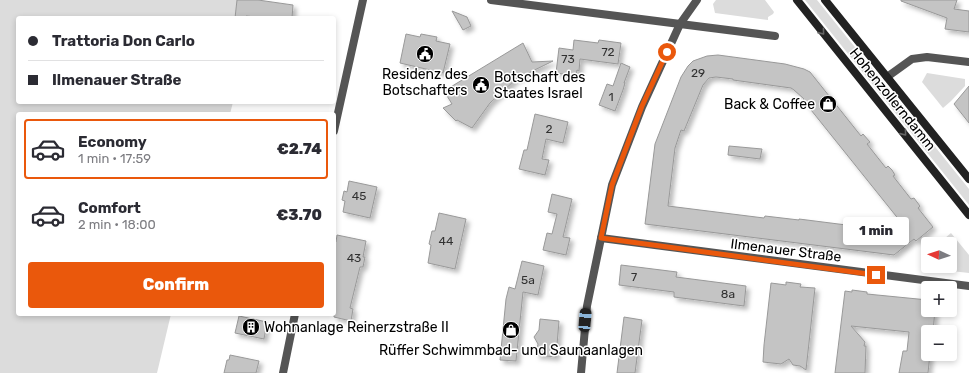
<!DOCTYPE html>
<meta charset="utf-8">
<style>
:root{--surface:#fff;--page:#f7f7f7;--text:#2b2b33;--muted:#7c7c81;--line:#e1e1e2;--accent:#ea580c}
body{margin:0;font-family:Rubik,sans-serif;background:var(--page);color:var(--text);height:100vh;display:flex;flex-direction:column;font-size:15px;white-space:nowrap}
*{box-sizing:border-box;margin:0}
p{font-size:13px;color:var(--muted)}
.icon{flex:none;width:22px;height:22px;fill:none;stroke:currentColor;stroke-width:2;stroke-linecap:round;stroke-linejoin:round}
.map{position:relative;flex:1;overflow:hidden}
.details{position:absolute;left:16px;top:112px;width:320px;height:204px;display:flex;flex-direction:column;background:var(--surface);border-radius:4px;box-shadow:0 2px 6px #0003}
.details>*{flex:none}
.top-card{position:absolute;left:16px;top:16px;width:320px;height:88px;border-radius:4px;box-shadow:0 2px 6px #0003;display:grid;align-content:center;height:88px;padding:0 12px;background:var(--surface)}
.needle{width:26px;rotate:273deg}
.fabs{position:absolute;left:921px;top:237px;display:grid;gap:8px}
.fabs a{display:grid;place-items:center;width:36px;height:36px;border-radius:4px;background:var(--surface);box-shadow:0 2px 6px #0003;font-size:20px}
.end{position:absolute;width:18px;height:18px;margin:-9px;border:5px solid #ea580c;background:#fff;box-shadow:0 0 0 2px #fff}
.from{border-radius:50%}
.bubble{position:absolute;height:28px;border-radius:4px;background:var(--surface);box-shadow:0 2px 6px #0003;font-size:13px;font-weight:800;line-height:28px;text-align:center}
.car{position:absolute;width:12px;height:24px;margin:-12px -6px;border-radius:5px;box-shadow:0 0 3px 1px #0007;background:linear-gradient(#222 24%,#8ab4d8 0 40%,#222 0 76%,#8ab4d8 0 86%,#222 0)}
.top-card b{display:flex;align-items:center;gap:14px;height:38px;font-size:15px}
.top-card b+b{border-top:1px solid var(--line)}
.top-card i{width:10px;height:10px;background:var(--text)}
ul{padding:7px 0 0;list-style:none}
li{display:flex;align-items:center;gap:12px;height:60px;margin:0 8px 6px;padding:0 4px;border:2px solid transparent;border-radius:4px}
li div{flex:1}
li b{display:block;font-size:15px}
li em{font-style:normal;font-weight:800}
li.current{border-color:var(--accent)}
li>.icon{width:36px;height:36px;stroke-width:1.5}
.action{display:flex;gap:8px;margin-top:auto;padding:8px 12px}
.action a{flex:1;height:46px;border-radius:4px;background:var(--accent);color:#fff;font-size:16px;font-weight:800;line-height:46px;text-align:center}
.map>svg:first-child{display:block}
.green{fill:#dcdcdc}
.building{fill:#c4c4c4;stroke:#999;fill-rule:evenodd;filter:url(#shadow)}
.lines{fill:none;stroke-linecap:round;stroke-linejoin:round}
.minor{stroke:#555;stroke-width:8}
.secondary{stroke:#222;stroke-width:8}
.oneway{stroke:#646464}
.route{stroke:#ea580c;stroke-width:5}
.labels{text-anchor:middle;stroke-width:3;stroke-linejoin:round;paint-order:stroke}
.number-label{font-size:12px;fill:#313131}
.poi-label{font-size:14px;fill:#000;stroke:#fff}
.street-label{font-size:14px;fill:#000;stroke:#fff}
</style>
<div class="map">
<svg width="969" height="373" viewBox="0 0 969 373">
<defs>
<filter id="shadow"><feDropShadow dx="3.5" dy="3.5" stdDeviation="2" flood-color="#0004"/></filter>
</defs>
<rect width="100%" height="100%" fill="#fff"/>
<g class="green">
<path d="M0,0H253L251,18H18V102H233L230,114H18V314H171L157,373H0Z"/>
<path d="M716,0H765L774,12L773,14L768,17V20L715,13L713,4Z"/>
<path d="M805,0H817L969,189V205Z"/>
<path d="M927,73L965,79V86L951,101L943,108L922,82Z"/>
<path d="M951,233L969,255V273L925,268L926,254L928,252V266H950V244H938Z"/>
</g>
<g class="building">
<path d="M237,0H258L293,5L292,18H264L246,16V18H235Z"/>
<path d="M901,0H957L954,9L969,11V32L945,29L947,18L901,1Z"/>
<path d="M452,11L467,17L471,26L463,30Z"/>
<path d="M406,34L420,37L421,34L437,37L436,41L450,44L443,73L400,63Z"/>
<path d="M574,40L598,43L599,40L621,43L618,64L580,59L579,71L577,70L576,76L556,73L559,48L573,50Z"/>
<path d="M523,43L532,62L553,61L512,81H514L490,103L472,128L457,120L456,121L443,108L452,104L444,91Z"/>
<path d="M718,55L785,64L804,69L810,72L861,136L863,134L870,142L867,144L886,168L888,166L892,170L895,175L893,176L911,199L914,198L920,206L918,208L933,227L916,241L914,239L894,255L645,224L655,144L681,77L688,66L693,61L707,56ZM716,77L733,79V80L791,88L794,90L804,99L803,100L900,221L888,232L870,229V228L799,219V220L765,216L764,218L668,206L675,148L681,130L684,131L703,85L709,78Z"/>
<path d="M621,63L630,67L624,83H625L623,90L615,111L599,105L607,84L613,86Z"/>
<path d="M969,86V123L954,104Z"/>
<path d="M535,114L568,122L563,143L546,139L542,159L549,160L545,175L519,169L524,150H527Z"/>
<path d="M729,146L762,149L760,159L728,155Z"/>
<path d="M349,181L377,187L370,218L343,212L345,201L342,200L344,191L347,192Z"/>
<path d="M552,194L572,199L563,237L570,238L566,255L543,250L547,233L552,234L557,214L548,212Z"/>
<path d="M439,213L466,219L455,269L428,263L431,245L429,244L432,231H435Z"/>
<path d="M337,235L366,241L363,257H365L363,267H360L350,308L353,309L351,321L334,317V241L336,242Z"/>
<path d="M522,261L544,266L538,295L523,292L516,361L500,360L506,299L509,287L515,289Z"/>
<path d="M621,265L677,272L676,277L746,286L744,306L674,297V292L619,285Z"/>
<path d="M786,282L801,284L800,287L815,288L806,370L800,366L793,365L789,359L781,364L763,362L764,345L771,283L786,285Z"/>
<path d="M852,290L867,292V294L928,300V310H935L933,332H928V354H930L928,373H899L903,351H907L909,332L851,326L865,342L864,346H866L865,373H835L845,291L852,292Z"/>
<path d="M239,316L267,322L264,339L235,333Z"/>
<path d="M624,317L642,320L635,373H617Z"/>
<path d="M540,319L559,321L556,357L536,355L538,344L534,337L539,330Z"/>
<path d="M230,355L259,361L256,373H224L227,360H229Z"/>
</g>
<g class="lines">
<g class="minor">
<path d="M491,0L775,36"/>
<path d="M887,77L912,59L927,57L969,62"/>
<path d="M334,131L363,0"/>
<path d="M601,238L969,286"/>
<path d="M283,373L295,314"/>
<path d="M581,373L587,306L612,185L642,107L680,24L697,0"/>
</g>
<g class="secondary">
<path d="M797,0L969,215"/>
<path d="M825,0L969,179"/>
</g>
</g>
<defs><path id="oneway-chevron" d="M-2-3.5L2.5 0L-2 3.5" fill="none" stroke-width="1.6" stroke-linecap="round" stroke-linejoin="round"/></defs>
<g class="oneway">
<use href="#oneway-chevron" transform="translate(822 32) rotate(51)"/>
<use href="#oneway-chevron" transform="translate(904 133) rotate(51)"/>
</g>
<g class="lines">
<path class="route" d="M667,52L642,106L612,185L601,238L876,275"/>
</g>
<defs>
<symbol id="civic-disc" viewBox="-11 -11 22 22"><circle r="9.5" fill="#000" stroke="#fff"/><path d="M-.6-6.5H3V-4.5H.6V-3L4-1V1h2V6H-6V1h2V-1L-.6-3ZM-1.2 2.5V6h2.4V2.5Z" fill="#fff"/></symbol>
<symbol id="shop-disc" viewBox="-11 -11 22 22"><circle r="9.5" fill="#000" stroke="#fff"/><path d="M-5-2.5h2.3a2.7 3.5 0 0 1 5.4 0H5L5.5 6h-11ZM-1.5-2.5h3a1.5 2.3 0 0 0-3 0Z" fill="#fff"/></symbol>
<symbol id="building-disc" viewBox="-11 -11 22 22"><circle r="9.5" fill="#000" stroke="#fff"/><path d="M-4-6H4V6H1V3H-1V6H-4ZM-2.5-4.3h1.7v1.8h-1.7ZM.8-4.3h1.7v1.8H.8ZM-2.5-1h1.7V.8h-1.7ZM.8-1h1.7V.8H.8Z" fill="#fff"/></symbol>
</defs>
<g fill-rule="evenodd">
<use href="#civic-disc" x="415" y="44" width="20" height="20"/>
<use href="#civic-disc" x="471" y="75" width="20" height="20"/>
<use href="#shop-disc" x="818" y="94" width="20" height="20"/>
<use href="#building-disc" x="241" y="317" width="20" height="20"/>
<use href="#shop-disc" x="501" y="320" width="20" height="20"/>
</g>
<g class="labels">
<g class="number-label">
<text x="608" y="56">72</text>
<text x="568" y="63">73</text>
<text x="698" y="77">29</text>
<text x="611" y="101">1</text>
<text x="549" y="133">2</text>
<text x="359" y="200">45</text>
<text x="446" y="245">44</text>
<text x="354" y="262">43</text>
<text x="634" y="281">7</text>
<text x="528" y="284">5a</text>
<text x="728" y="298">8a</text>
</g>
<g class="poi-label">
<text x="425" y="79">Residenz des<tspan x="425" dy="16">Botschafters</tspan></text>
<text x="494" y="82" text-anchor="start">Botschaft des<tspan x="494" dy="16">Staates Israel</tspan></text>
<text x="815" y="109" text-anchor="end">Back &amp; Coffee</text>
<text x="264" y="332" text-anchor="start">Wohnanlage Reinerzstraße II</text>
<text x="511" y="355">Rüffer Schwimmbad- und Saunaanlagen</text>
</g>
<g class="street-label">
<text transform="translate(893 99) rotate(51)" y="5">Hohenzollerndamm</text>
<text transform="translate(786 250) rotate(7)" y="5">Ilmenauer Straße</text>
</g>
</g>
</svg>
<div class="fabs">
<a><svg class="needle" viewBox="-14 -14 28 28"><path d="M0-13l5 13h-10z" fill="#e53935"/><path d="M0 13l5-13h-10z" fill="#7c7c81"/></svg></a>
<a>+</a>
<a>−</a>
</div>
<i class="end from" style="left:667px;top:52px"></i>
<i class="end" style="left:876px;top:275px"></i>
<div class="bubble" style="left:843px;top:217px;width:66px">1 min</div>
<i class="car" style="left:585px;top:320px;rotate:5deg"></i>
<div class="top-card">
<b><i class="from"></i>Trattoria Don Carlo</b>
<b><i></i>Ilmenauer Straße</b>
</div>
<section class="details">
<ul>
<li class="current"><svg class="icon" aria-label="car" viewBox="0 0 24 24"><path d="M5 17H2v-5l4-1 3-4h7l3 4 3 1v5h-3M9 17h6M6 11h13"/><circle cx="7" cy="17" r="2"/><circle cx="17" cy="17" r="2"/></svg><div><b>Economy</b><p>1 min · 17:59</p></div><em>€2.74</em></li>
<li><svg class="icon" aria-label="car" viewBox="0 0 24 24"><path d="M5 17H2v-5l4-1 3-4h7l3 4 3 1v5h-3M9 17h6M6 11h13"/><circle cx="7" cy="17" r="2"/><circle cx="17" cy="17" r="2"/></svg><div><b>Comfort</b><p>2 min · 18:00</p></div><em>€3.70</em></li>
</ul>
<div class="action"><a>Confirm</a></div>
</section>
</div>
